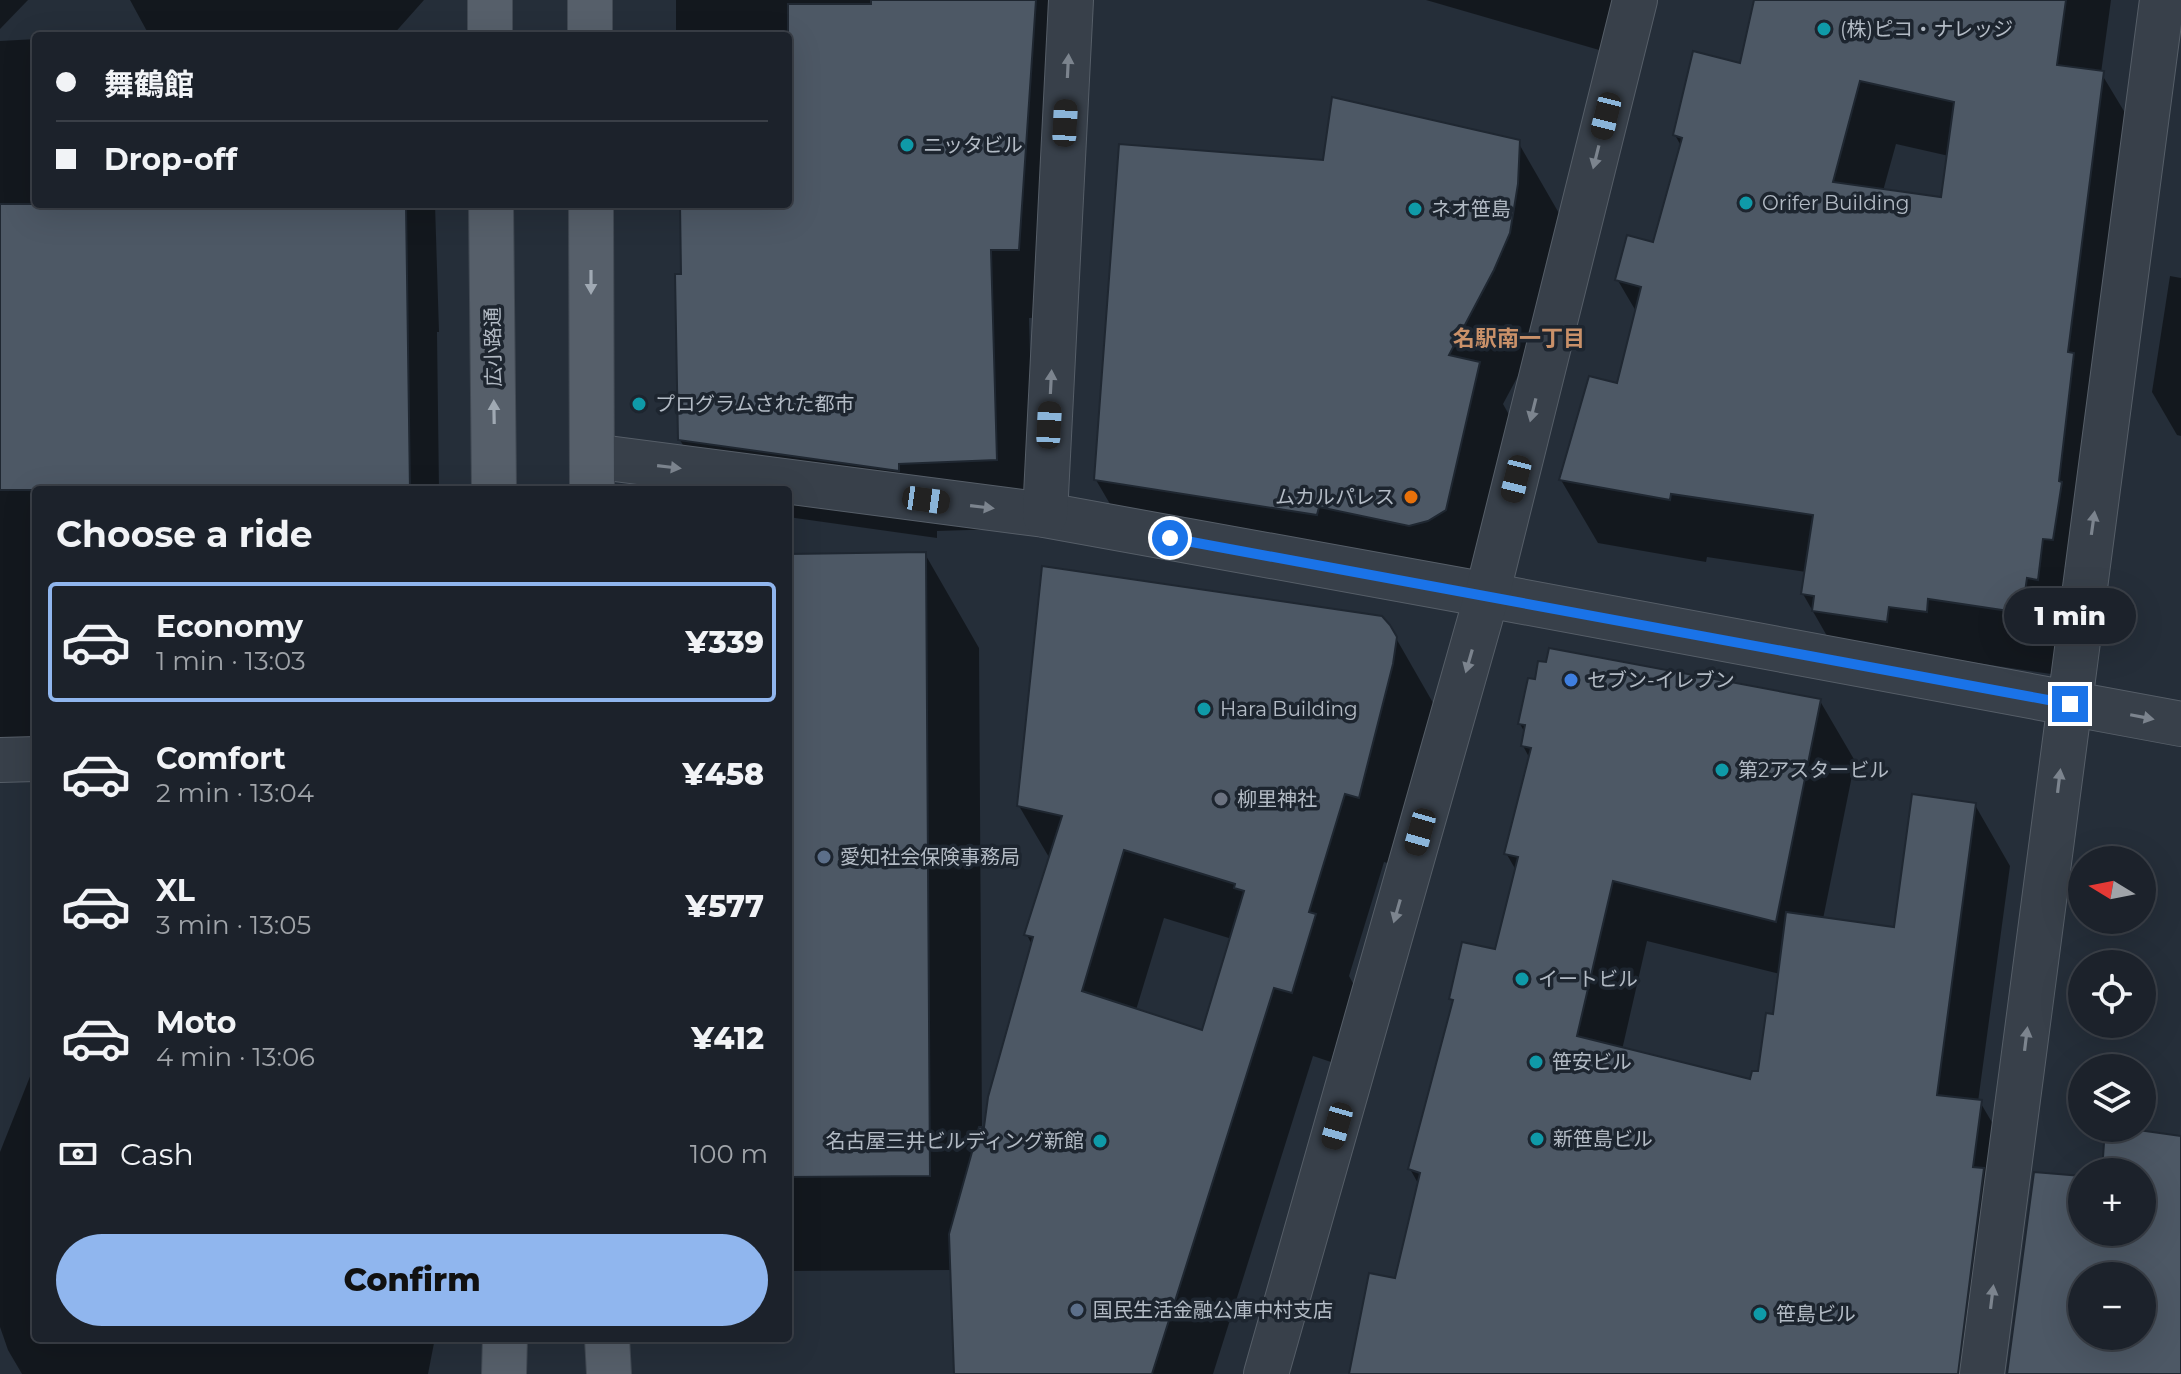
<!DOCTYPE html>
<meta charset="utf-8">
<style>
:root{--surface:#1c222b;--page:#292f37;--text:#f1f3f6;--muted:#a0a4a9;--line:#3a3f47;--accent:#90b6ee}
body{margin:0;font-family:Montserrat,"Noto Sans JP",sans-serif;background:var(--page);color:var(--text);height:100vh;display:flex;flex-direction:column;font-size:30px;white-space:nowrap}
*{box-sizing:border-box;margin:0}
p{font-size:26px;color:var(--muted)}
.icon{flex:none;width:44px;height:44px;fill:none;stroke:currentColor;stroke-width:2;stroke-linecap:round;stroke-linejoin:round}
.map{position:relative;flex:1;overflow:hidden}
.side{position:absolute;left:32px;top:486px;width:760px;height:856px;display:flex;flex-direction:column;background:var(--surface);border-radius:8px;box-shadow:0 8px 32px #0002,0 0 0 2px var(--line)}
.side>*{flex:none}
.top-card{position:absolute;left:32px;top:32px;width:760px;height:176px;border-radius:8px;box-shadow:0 8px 32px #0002,0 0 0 2px var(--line);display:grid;align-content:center;height:176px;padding:0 24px;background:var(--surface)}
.needle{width:52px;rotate:280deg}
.fabs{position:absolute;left:2068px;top:846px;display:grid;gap:16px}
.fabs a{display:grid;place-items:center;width:88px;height:88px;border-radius:50%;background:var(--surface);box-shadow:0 8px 32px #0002,0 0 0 2px var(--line);font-size:40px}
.end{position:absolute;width:36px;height:36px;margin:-18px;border:10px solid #1a73e8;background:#fff;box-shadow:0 0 0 4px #fff}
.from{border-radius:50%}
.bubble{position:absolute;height:56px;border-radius:28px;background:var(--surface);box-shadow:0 8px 32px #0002,0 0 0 2px var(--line);font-size:26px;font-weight:800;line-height:56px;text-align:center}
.car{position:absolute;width:24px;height:48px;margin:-24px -12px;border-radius:10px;box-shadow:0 0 6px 2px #0007;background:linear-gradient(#222 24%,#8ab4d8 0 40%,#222 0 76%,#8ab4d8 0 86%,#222 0)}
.top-card b{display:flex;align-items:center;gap:28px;height:76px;font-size:30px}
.top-card b+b{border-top:2px solid var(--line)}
.top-card i{width:20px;height:20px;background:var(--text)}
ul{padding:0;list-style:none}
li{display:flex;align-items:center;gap:24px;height:120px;margin:0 16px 12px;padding:0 8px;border:4px solid transparent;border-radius:8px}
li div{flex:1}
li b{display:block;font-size:30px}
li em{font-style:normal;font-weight:800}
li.active{border-color:var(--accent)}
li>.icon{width:72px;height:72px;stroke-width:1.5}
h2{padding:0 24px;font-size:36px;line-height:96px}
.pay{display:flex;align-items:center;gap:20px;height:88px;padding:0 24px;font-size:30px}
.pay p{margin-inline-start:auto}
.button{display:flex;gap:16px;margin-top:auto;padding:16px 24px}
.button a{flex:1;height:92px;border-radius:48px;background:var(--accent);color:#111;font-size:32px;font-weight:800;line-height:92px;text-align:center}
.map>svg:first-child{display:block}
.shadow{fill:#0007;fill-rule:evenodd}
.building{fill:#4d5865;stroke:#1f2731;stroke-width:2;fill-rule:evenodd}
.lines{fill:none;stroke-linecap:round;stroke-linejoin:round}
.minor-casing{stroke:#565e68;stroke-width:46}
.primary-casing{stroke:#414953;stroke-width:46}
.minor{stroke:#38404a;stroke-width:44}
.primary{stroke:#565f6a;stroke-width:44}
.oneway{fill:#7c848e}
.oneway2{fill:#a0a9b3}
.route{stroke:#1a73e8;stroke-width:10}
.culture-dot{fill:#0f9aa8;stroke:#1d252f;stroke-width:3}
.food-dot{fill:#e8710a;stroke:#1d252f;stroke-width:3}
.shop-dot{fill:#3f7fe0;stroke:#1d252f;stroke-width:3}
.worship-dot{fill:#6b7280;stroke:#1d252f;stroke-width:3}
.service-dot{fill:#5c6f8a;stroke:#1d252f;stroke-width:3}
.labels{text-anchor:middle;stroke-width:7;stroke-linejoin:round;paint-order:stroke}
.poi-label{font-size:20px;fill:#b3bbc5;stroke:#1d252f;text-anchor:start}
.street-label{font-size:20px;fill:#b3bbc5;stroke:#1d252f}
.neighbourhood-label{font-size:22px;font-weight:bold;fill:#ca9169;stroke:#1d252f}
</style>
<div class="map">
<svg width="2181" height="1374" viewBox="0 0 2181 1374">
<rect width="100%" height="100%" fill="#252e39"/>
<g class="shadow">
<path d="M0,0H28L0,29Z"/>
<path d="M130,0H424L392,36H129L149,35Z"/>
<path d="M676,0H1075L1057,317L1029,318L1035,528L937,531V538L788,517V490H709L680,440L683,276L682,204H788V36H676Z"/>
<path d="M1426,0H1629L1613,54Z"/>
<path d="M1756,0H2111L2101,73L2139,136L2058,675L1964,661L1962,675L1839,657L1803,594L1806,572L1707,557L1706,562L1598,543L1561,480L1618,385L1637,313L1617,279L1655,244L1681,146L1675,135L1741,65ZM1896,144L1949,156L1943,199L1883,191Z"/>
<path d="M36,39V204H435L439,332H437L439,490H36V756L0,757V41Z"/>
<path d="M1518,142L1560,215L1535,344L1503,404L1521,436L1487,582L1138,552L1096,480L1325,162Z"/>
<path d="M2170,276L2181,278V436L2177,435L2152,392Z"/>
<path d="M925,554L979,648L982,1129H986L1032,945L1027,935L1050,859L1019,806L1389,626L1436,708L1398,866L1384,862L1349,976L1354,985L1331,1062L1313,1056L1213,1374H956L952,1270L788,1271V556ZM1164,918L1232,939L1204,1032L1136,1010Z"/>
<path d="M1820,701L1855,761L1823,919L1896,929L1975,805L2010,866L1978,1102H1980L2016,1163L1989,1374H1351L1397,1281L1419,1185L1410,1169L1454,1004L1451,999L1497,952L1517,872L1506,853L1530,759L1523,746L1525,733L1520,724ZM1647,941L1780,974L1775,1017L1760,1074L1752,1082L1622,1050Z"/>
<path d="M36,1071V1338H435L428,1374H22L8,1350L0,1327V1152L31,1074Z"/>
</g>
<g class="building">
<path d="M871,0H1036L1019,250H991L997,460L899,464V471L678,440L675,274H681L680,204H788V4H871Z"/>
<path d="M1754,0H2066L2057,65L2104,71L2068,352L2074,353L2059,481L2062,482L2053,540L2043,539L2038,580L2027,578L2022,613L1928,599L1927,612L1889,607L1887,622L1812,611L1814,596L1801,594L1813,515L1671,494L1670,500L1559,480L1589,376L1617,383L1641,287L1615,280L1627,235L1653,242L1682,138L1673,135L1693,51L1740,63ZM1860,81L1954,102L1941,197L1833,182Z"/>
<path d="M1332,97L1520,140L1518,184L1510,233L1494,270L1449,355L1480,362L1446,510L1428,521L1409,526L1319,507L1317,515L1094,480L1119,144L1323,160Z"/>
<path d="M0,204H164V206L406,204L410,490H0Z"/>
<path d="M926,552L930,1176L788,1177V554Z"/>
<path d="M1042,566L1382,616L1390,625L1397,637L1393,664L1359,798L1345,794L1309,912L1316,914L1292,993L1274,988L1152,1374H954L949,1234L979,1127H984L988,1097L1033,937L1024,935L1062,816L1017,806ZM1124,850L1235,884L1234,888L1244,891L1202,1030L1082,991Z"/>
<path d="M1549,648L1821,699L1776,922L1613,881L1577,1036L1750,1079L1752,1071H1758L1766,1013L1773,1014L1786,912L1894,927L1912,794L1976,803L1937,1095L1982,1100L1973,1167L1984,1168L1958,1374H1349L1369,1273L1395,1278L1420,1173L1408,1169L1453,1000L1449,999L1462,942L1495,949L1518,857L1504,854L1531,748L1521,746L1525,725L1518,724L1528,678L1535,679L1538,661L1546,662Z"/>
<path d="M2105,1128H2124L2181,1136V1374H2007L2034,1172L2082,1176V1232H2142V1172H2102ZM2082,1276H2142V1336H2082Z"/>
</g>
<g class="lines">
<defs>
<g id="minor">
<path d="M592,456L1045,515L1487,595L2181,724"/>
<path d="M1045,515L1071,0"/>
<path d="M0,760L36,759"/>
<path d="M1266,1374L1487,595L1635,0"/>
<path d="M1982,1374L2162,0"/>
</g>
<g id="primary">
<path d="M490,0V36"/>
<path d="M590,0V36"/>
<path d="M491,204L494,490"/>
<path d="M591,204L592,490"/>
<path d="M607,1338L609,1374"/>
<path d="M504,1374L505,1338"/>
</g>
</defs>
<use href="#minor" class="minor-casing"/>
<use href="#primary" class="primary-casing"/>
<use href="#minor" class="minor"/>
<use href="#primary" class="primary"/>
</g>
<defs><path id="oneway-solid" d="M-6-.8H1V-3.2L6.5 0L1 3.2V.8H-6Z" transform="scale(2)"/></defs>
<g class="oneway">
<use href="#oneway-solid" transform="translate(1068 66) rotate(-87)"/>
<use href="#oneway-solid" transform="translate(1596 157) rotate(104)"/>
<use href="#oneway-solid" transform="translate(1051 382) rotate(-87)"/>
<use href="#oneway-solid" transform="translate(1533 410) rotate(104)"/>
<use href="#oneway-solid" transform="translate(669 467) rotate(7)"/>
<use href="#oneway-solid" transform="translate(982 507) rotate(7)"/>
<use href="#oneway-solid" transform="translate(2093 523) rotate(-82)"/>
<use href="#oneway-solid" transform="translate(1469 661) rotate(106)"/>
<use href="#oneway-solid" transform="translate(2142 717) rotate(11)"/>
<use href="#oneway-solid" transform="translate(2059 781) rotate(-83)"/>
<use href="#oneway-solid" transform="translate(1397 911) rotate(106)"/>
<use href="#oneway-solid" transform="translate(2026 1039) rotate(-83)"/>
<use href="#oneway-solid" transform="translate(1992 1297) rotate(-83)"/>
</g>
<g class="oneway2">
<use href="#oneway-solid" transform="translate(591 282) rotate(90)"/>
<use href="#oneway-solid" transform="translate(494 412) rotate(-91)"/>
</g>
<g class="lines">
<path class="route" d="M1170,538L2070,704"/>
</g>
<g class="culture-dot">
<circle cx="1824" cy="29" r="8"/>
<circle cx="907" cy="145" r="8"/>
<circle cx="1746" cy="203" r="8"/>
<circle cx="1415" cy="209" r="8"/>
<circle cx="639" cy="404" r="8"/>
<circle cx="1204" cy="709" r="8"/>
<circle cx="1722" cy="770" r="8"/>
<circle cx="1522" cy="979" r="8"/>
<circle cx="1536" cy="1062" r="8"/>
<circle cx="1537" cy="1139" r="8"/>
<circle cx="1100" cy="1141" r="8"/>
<circle cx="1760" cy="1314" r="8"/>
</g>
<circle class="food-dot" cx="1411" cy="497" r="8"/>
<circle class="shop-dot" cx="1571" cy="680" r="8"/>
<circle class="worship-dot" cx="1221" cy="799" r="8"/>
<g class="service-dot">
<circle cx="824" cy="857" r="8"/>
<circle cx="1077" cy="1310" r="8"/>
</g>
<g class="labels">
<g class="poi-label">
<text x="1840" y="36">(株)ピコ・ナレッジ</text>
<text x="923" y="152">ニッタビル</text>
<text x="1762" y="210">Orifer Building</text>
<text x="1431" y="216">ネオ笹島</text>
<text x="655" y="411">プログラムされた都市</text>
<text x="1395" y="504" text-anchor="end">ムカルパレス</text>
<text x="1587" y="687">セブン-イレブン</text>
<text x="1220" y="716">Hara Building</text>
<text x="1738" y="777">第2アスタービル</text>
<text x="1237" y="806">柳里神社</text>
<text x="840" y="864">愛知社会保険事務局</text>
<text x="1538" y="986">イートビル</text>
<text x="1552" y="1069">笹安ビル</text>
<text x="1553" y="1146">新笹島ビル</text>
<text x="1084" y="1148" text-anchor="end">名古屋三井ビルディング新館</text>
<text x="1093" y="1317">国民生活金融公庫中村支店</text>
<text x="1776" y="1321">笹島ビル</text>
</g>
<g class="street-label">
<text transform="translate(493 347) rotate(-91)" y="7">広小路通</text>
</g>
<g class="neighbourhood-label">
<text x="1519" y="346">名駅南一丁目</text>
</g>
</g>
</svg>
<div class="fabs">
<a><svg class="needle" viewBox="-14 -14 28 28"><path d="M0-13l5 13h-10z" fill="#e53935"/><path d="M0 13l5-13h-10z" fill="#a0a4a9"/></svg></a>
<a><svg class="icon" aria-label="locate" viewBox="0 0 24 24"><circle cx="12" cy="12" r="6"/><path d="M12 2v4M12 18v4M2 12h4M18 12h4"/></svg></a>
<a><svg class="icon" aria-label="layers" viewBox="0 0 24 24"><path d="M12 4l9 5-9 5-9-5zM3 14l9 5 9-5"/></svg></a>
<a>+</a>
<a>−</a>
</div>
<i class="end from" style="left:1170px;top:538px"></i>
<i class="end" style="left:2070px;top:704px"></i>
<div class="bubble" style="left:2004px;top:588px;width:132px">1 min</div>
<i class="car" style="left:1606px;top:116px;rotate:194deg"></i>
<i class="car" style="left:1065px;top:123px;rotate:3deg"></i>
<i class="car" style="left:1049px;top:425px;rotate:3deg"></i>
<i class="car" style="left:1516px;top:479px;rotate:194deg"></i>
<i class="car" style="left:926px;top:500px;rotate:98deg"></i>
<i class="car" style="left:1420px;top:832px;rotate:196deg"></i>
<i class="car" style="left:1337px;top:1126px;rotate:196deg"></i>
<div class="top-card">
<b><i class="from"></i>舞鶴館</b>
<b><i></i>Drop-off</b>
</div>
<section class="side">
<h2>Choose a ride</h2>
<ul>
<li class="active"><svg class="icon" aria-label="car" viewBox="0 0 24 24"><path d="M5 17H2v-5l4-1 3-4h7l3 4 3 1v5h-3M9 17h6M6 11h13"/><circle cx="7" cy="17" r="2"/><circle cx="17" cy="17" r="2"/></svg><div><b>Economy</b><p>1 min · 13:03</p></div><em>¥339</em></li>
<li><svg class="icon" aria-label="car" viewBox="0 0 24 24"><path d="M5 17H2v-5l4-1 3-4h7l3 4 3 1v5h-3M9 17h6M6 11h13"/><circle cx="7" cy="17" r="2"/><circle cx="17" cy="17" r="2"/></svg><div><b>Comfort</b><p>2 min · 13:04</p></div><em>¥458</em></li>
<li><svg class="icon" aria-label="car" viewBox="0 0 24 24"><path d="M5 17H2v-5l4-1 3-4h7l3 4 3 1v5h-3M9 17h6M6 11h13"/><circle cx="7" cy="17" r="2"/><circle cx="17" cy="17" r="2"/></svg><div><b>XL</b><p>3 min · 13:05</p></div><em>¥577</em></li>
<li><svg class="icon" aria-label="car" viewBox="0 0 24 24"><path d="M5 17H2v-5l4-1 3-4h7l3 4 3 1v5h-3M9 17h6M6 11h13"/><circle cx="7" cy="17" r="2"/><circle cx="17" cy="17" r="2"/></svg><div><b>Moto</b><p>4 min · 13:06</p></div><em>¥412</em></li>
</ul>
<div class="pay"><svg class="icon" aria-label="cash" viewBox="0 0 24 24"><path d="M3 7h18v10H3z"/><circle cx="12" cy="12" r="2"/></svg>Cash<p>100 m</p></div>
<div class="button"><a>Confirm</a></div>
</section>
</div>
